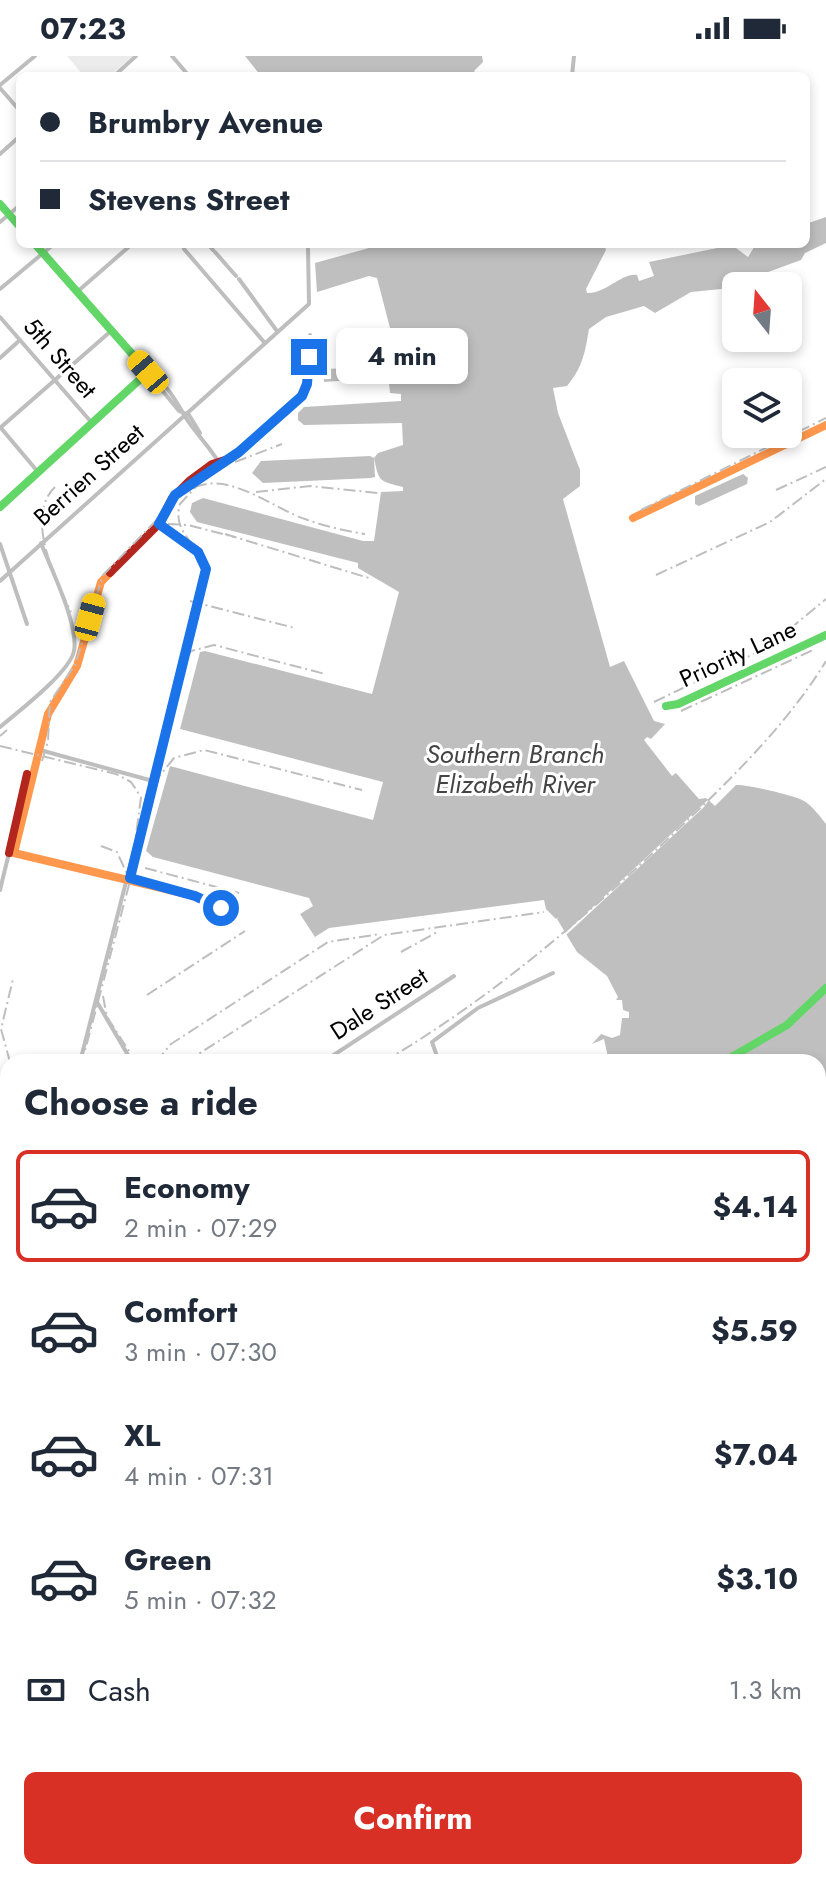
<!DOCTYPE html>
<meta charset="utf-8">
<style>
:root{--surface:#fff;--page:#f2f2f3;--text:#1f2937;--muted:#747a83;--line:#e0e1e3;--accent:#d93025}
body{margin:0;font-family:Jost,sans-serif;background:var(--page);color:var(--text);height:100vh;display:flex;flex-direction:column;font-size:30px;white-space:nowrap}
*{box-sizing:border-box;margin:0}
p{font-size:26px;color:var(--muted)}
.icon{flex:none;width:44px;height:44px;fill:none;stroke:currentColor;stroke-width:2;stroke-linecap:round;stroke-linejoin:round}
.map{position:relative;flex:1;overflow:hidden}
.panel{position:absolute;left:0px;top:998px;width:826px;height:826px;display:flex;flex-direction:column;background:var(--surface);border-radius:24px 24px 0 0;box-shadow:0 4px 12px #0003}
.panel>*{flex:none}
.banner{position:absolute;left:16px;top:16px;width:794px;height:176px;border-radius:12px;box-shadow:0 4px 12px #0003;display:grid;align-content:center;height:176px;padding:0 24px;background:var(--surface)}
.needle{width:52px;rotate:343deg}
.controls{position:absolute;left:722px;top:216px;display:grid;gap:16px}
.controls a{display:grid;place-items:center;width:80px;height:80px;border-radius:12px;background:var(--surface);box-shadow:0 4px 12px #0003;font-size:40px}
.end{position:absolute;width:36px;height:36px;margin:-18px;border:10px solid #1a73e8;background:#fff;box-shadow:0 0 0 4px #fff}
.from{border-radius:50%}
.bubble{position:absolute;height:56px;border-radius:12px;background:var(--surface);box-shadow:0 4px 12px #0003;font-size:26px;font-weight:700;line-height:56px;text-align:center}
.car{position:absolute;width:24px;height:48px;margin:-24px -12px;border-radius:10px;box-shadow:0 0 6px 2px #0007;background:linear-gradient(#f5c518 24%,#345 0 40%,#f5c518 0 76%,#345 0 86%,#f5c518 0)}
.banner b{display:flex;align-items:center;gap:28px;height:76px;font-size:30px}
.banner b+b{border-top:2px solid var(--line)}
.banner i{width:20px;height:20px;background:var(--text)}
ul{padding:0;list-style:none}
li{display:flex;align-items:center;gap:24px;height:112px;margin:0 16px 12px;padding:0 8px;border:4px solid transparent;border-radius:12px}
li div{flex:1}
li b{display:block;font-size:30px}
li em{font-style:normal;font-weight:700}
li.on{border-color:var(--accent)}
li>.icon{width:72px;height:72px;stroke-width:1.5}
h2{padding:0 24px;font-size:36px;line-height:96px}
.pay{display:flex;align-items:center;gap:20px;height:88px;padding:0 24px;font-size:30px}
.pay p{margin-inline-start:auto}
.cta{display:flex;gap:16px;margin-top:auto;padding:16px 24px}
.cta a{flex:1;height:92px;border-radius:12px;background:var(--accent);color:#fff;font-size:32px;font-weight:700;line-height:92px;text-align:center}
.status{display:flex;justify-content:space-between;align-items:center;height:56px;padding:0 40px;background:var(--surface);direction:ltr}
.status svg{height:22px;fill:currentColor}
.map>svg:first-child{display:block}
.green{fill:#ececec}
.water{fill:#bfbfbf}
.pier{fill:#fff}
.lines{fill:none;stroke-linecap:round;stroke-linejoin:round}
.street{stroke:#bebebe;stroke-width:4}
.fast{stroke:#63d668;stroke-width:8}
.slow{stroke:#ff974d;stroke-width:8}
.jam{stroke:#b3261e;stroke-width:8}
.rail{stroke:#bebebe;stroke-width:2;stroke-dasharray:12 4 2 4;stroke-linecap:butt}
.slow-bridge{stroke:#ff974d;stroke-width:8}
.route{stroke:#1a73e8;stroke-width:10}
.labels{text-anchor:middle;stroke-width:6;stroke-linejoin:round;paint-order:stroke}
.street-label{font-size:24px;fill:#000;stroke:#fff}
.water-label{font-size:26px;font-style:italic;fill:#444;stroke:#fff}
</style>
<div class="status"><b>07:23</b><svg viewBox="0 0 49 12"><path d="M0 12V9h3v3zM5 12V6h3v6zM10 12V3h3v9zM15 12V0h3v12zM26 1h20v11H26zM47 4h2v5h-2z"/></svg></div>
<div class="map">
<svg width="826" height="1823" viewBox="0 0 826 1823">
<rect width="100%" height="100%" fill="#fff"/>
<g class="green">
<path d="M133,0L109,20H84L67,0Z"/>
<path d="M8,1697V1816H164L168,1823H0V1701Z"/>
</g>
<g class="water">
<path d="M245,0H482L483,6L474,15L478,20H261Z"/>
<path d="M826,161V187L805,197L801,204L721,233L691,236L655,257L644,250L606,261L589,273C585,296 583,311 567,330L553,332L558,357L580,414V430L563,443L610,611L624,605L654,665L665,668L651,683L647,681L644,684L672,720L676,717L699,743L706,742L715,750L736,729C746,728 797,740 804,745C812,750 820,760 826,768V1171L818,1175V1006H609L604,983L592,988L601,978L612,982L620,979L622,962H629V956L623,954L622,944H616L618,941L607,920L577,896L557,863L559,861L556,863L546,853L544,844L329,872L315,881L300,858L313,850L309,842L153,801L146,795L170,710L373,764L383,726L180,673L200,596L205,595L372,638L399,536L358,512V507L197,466L190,456L192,447L203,442L363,485H374L381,436L403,435V431C378,425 379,425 374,402L378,397L403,389L402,367L304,369L298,364V357L304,351L401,345V338L390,337L389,327L381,322L324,326L323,313L380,311L382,307L394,306L397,299L377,222L369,220L317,236L315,207L369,192L348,188H604L606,194L586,233L587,237C606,238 621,217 637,219L639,225L654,220L649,206L732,189L748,201L756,188H806V168Z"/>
<path d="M370,400L374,402L375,421L371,422L263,427L252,417L261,405Z"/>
<path d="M743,418L748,422L747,428L699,450L695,448V440Z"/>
<path d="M818,1287L826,1312V1823H696L697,1816H818Z"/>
</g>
<path class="pier" d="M710,742L704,751L566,879L565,877Z"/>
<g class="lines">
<g class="street">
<path d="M172,0L189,20"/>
<path d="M114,20L136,0"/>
<path d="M572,20L574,0"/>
<path d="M0,29L35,0"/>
<path d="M0,32L20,55"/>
<path d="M0,98L20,80"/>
<path d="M0,166L20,149"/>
<path d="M208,188L213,194"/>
<path d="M184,193L264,286"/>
<path d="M215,196L236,220"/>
<path d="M239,223L277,275"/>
<path d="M0,233L54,188"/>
<path d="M77,236L132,188"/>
<path d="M0,261L92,367"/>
<path d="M0,302L20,284"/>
<path d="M148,316C170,330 175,345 188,365C198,380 210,391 219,407"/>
<path d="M149,318L179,355L189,359L200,377"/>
<path d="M0,372L111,275"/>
<path d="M1,372L38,416"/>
<path d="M231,402L305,337L310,279"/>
<path d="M0,488L27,568"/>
<path d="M0,525L309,248L308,193"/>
<path d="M0,671C18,656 70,616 74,595C79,569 51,513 41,487"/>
<path d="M40,694L153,725"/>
<path d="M0,834L9,797"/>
<path d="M97,946L132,1006"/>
<path d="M80,1006L206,513L198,496L159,468"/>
<path d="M323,1006L454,920"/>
<path d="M439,1006L432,986L478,952L553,917"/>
</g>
<g class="fast">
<path d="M0,148L20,171"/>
<path d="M0,451L148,316L35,188"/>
<path d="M666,650L678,648L826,579"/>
<path d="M723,1006L787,969L826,932"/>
<path d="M0,1129L8,1151"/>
<path d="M0,1515L8,1489"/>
</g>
<g class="slow">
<path d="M633,462L826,369"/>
<path d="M110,517L101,526L77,610L48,658L14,797L195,840L224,855"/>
</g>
<g class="jam">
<path d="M193,426L225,406"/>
<path d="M110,517L159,468L172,442L189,425L212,408L231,402"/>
<path d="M9,797L27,718"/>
<path d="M0,1534L8,1509"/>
</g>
<g class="rail">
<path d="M235,406L282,388"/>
<path d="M55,431C24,461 56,524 71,556"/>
<path d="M195,431C231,416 274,453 305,463C324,470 346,475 365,478"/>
<path d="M776,434L826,411"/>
<path d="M256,436L310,430L378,437"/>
<path d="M641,454L826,362"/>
<path d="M168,468L188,469L234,481"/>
<path d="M225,478L372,523"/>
<path d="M656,519L770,466L826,423"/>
<path d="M190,545L295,572"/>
<path d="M178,616L203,514C201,487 171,478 180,448L204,422L226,409L303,341L309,328L311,301"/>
<path d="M654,646L768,591L826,543"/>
<path d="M681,655L813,594"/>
<path d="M0,680L7,674"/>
<path d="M0,690L116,718L131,726L141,741L130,825L82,1006"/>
<path d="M42,705L48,685L50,646L75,609L103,519L181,439"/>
<path d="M153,728L174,702L204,694L362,734"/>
<path d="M144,749L178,616L191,595L214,589L325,618"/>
<path d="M101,790L117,796L127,818"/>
<path d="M145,812L239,837"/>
<path d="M401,896L439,875"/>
<path d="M147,939L245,875"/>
<path d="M103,940L107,961L136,1006"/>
<path d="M10,1006L1,973L13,923"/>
<path d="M156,1006L171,988L328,886L380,878"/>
<path d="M186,1006L384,879L544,856"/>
<path d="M232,1006L242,999"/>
<path d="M383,1006C492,942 582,864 673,778C728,726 787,669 826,605"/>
<path d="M0,1073L7,1092"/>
<path d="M0,1104H8"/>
<path d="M818,1718H826"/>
<path d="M415,1823L429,1816"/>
</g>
<path class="slow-bridge" d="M0,1089L8,1112"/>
</g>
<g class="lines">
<path class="route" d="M221,852L195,840L130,822L206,513L198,496L159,468L175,439L239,396L302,340L307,328L309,301"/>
</g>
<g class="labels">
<g class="street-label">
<text transform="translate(60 302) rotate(49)" y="8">5th Street</text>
<text transform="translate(89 419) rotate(-42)" y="8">Berrien Street</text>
<text transform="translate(738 598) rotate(-25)" y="8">Priority Lane</text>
<text transform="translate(379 948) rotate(-33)" y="8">Dale Street</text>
</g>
<g class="water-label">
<text x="515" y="707">Southern Branch<tspan x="515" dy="30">Elizabeth River</tspan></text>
</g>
</g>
</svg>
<div class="controls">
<a><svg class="needle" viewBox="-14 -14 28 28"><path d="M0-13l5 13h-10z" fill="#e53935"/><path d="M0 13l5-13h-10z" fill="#747a83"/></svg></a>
<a><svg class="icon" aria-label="layers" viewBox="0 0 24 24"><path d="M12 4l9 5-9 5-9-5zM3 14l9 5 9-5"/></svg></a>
</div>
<i class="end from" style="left:221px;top:852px"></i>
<i class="end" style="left:309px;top:301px"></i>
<div class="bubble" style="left:336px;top:272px;width:132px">4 min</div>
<i class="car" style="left:148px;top:316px;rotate:319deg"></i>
<i class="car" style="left:90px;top:561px;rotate:15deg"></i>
<div class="banner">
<b><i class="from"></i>Brumbry Avenue</b>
<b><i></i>Stevens Street</b>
</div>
<section class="panel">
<h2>Choose a ride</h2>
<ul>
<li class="on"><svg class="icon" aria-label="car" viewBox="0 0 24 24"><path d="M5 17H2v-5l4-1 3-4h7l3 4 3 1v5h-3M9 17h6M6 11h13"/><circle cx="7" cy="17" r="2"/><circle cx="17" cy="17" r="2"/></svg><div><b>Economy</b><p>2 min · 07:29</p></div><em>$4.14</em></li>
<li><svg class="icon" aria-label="car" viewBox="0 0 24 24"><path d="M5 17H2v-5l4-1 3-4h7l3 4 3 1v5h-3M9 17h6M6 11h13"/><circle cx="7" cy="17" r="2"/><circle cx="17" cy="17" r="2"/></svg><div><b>Comfort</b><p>3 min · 07:30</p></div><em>$5.59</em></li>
<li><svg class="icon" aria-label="car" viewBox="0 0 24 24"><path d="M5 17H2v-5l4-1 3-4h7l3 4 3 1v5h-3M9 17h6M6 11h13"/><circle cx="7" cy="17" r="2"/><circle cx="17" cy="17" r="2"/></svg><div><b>XL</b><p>4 min · 07:31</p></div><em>$7.04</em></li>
<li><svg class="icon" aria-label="car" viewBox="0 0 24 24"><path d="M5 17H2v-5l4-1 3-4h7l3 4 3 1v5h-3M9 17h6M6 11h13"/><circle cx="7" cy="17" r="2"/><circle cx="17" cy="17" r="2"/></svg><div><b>Green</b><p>5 min · 07:32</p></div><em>$3.10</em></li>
</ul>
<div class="pay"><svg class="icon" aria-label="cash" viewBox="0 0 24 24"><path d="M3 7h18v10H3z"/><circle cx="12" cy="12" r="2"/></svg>Cash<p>1.3 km</p></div>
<div class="cta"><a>Confirm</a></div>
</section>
</div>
